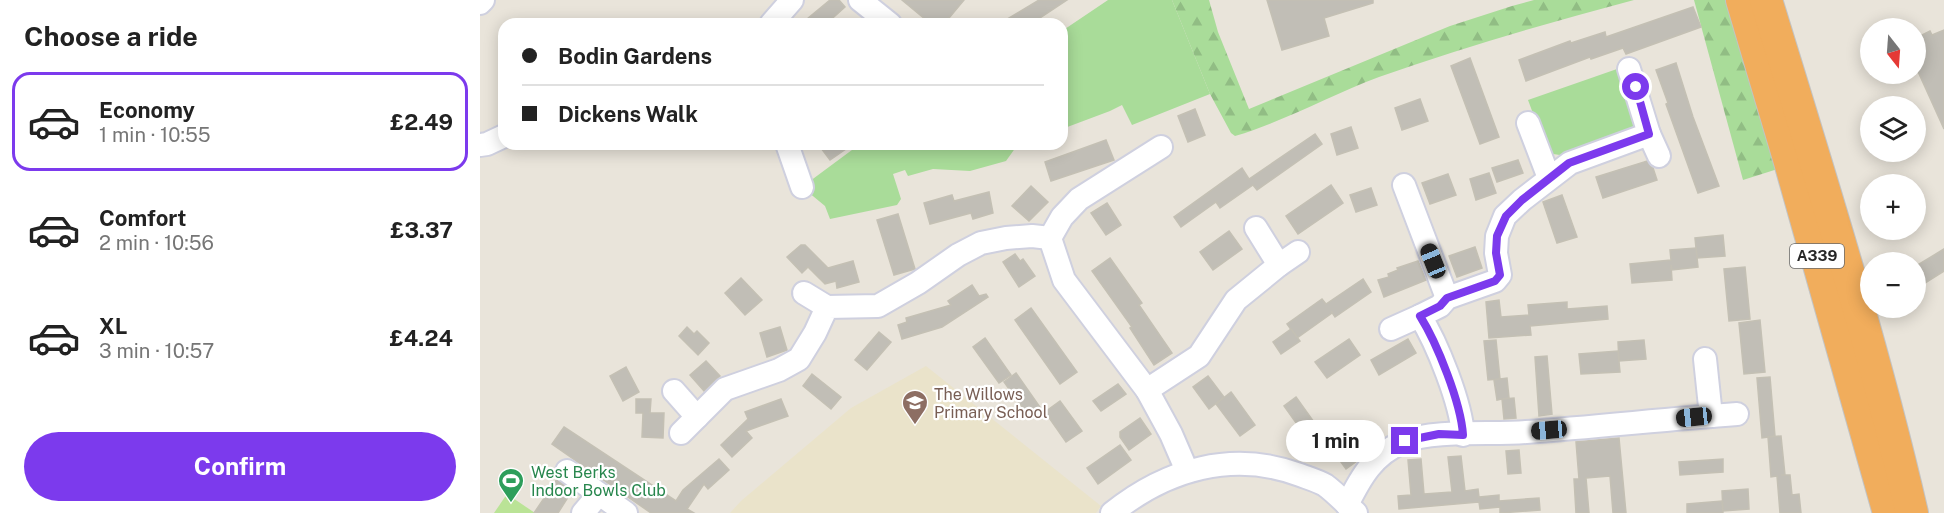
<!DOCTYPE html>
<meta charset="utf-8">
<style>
:root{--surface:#fff;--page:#f2f2f2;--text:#222;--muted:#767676;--line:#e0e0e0;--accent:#7c3aed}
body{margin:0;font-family:"Public Sans",sans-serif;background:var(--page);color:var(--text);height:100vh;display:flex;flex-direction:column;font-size:22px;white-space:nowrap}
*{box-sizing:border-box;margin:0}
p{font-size:20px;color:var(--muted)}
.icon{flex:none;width:33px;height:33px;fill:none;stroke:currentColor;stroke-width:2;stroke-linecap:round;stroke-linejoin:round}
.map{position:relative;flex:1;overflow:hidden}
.side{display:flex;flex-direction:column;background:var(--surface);width:480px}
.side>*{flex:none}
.hud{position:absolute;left:18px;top:18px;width:570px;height:132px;border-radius:18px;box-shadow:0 3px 15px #0003;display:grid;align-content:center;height:132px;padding:0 24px;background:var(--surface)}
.needle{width:39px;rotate:163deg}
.controls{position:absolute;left:1380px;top:18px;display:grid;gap:12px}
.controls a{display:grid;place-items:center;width:66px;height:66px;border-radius:50%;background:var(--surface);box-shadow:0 3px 15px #0003;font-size:30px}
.end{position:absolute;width:27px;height:27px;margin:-14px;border:8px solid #7c3aed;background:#fff;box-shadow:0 0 0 3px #fff}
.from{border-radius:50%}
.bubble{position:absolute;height:42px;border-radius:21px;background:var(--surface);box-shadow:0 3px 15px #0003;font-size:20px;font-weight:700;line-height:42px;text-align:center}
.car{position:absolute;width:18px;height:36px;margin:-18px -9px;border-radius:8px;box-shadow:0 0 4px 2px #0007;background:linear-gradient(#222 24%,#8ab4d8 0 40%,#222 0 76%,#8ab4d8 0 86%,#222 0)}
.hud b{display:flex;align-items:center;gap:21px;height:57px;font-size:22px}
.hud b+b{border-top:2px solid var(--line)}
.hud i{width:15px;height:15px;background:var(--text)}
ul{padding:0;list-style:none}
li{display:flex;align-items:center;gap:18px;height:99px;margin:0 12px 9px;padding:0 12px;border:3px solid transparent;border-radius:18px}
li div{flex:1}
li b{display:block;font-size:22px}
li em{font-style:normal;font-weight:700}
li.active{border-color:var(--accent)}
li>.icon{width:54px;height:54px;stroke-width:1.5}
h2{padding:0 24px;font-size:27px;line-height:72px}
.button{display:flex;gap:12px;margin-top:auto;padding:12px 24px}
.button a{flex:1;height:69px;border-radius:36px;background:var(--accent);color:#fff;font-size:24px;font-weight:700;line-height:69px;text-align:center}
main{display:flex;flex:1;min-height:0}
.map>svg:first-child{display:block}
.education{fill:#eae3ca}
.grass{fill:#a9dc99}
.forest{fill:url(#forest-firs)}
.pitch{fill:#bae396}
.building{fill:#c1beb6;stroke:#c4c0b4;stroke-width:1.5}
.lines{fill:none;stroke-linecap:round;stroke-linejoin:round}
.minor-casing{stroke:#cfd0df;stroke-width:26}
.highway-casing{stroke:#c3c3c3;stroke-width:34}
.minor{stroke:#fff;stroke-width:22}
.highway{stroke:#f1ad5c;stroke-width:32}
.route{stroke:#7c3aed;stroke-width:8}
.labels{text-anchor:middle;stroke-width:4.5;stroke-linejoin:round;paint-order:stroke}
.shield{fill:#fff;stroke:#686868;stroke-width:1.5}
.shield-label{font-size:15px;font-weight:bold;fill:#272727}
.education-label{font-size:16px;fill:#785e54;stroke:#fff;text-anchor:start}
.leisure-label{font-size:16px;fill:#27864d;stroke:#fff;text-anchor:start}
</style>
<main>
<section class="side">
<h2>Choose a ride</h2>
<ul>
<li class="active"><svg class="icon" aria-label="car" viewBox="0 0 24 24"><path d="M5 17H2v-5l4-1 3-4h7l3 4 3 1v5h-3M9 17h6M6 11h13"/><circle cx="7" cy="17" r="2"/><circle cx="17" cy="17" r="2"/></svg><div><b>Economy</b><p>1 min · 10:55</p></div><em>£2.49</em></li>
<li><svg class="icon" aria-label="car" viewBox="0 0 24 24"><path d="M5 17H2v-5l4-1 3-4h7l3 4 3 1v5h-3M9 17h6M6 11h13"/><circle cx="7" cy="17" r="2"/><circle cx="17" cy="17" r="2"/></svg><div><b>Comfort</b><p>2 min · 10:56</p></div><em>£3.37</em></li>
<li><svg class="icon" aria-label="car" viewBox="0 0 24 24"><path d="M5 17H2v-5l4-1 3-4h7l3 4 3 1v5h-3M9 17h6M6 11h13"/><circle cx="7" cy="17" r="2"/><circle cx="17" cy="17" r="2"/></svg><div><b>XL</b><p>3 min · 10:57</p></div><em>£4.24</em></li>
</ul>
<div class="button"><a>Confirm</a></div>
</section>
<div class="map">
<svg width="1464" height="513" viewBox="0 0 1464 513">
<defs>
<pattern id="forest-firs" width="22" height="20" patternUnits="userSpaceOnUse" patternTransform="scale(1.5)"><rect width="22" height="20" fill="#a9dc99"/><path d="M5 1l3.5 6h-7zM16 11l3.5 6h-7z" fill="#91bd84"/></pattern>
</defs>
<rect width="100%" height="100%" fill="#e9e4da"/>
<path class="education" d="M446,366L621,506L616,513H250L261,501L371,408Z"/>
<g class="grass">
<path d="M628,0H692L730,94L652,125L642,105L630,111L582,129V31Z"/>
<path d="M1137,69L1143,76L1157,131L1087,156L1073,154L1065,145L1048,100Z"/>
<path d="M380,144H544L536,147L526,161L490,171L453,169L428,176L425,170L413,174L421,199L417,205L350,219L345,206L322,187Z"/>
</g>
<g class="forest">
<path d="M692,0H729L738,32L769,109L970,26L1032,6L1054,0H1154C1068,23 983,47 899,77C851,95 805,121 755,136L751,133L730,94Z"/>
<path d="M1214,0H1249L1301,168L1263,180Z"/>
</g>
<path class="pitch" d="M27,494L55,513H14Z"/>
<g class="building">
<path d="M350,0H359L365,7L346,24H321Z"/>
<path d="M422,0H484L464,24H451Z"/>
<path d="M559,0H587L557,20L560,24H519Z"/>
<path d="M787,0H893V3L844,18L849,36L802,50Z"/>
<path d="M1213,7L1221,27L1146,54L1143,48L1111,59L1110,57L1046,81L1039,60L1090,41L1091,43L1125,32L1126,37Z"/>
<path d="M1464,30V129L1436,67V38L1450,31L1452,35Z"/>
<path d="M990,58L1019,137L1000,144L971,66Z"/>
<path d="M1196,63L1213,117L1239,186L1218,193L1186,104L1188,103L1176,70Z"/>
<path d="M940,99L948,121L922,130L915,108Z"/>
<path d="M715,109L725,135L708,142L698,116Z"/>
<path d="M871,127L878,148L857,155L851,134Z"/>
<path d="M835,134L842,144L777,190L773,185L740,208L736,202L701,227L694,217L762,168L769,179Z"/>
<path d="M626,140L634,160L571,181L565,162Z"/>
<path d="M338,144H373L350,160Z"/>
<path d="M1038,160L1043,173L1017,182L1012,168Z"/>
<path d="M1167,161L1173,168L1177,180L1123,198L1116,177Z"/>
<path d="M1009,173L1016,193L996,200L990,179Z"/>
<path d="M968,174L976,195L950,204L942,183Z"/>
<path d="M851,185L863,203L818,234L806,216Z"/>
<path d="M551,186L568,202L549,221L532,206Z"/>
<path d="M891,188L897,205L876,212L870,195Z"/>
<path d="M509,192L513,213L493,219L491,213L450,224L444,203L472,195L474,201Z"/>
<path d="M1082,195L1097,237L1077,243L1063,202Z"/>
<path d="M627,203L641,225L626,235L611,213Z"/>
<path d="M418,214L435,269L414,275L397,220Z"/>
<path d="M749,231L762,249L733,270L720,252Z"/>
<path d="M1243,235L1245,256L1217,258L1215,238Z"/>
<path d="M321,245H325L348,268L373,261L379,282L357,288L356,281L345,284L328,267L322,273L307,257Z"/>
<path d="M995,247L1002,268L977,277L969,256Z"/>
<path d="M1216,248L1218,267L1192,270L1191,265L1192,280L1152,283L1150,264L1191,260L1190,250Z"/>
<path d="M1464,249V271L1442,285L1436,274V266Z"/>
<path d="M535,254L540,261L543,259L555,276L539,287L523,262Z"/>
<path d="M630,258L662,303L659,305L692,353L674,365L650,328L652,327L612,271Z"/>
<path d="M938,261L946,280L904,297L898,280L909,277L908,274L918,270L917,268Z"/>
<path d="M1265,267L1270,319L1249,321L1244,269Z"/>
<path d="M261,278L282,300L265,315L245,293Z"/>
<path d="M883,279L891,292L855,317L851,311L852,313L817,338L807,324L842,299L846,304Z"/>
<path d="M492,285L499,296L506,294L508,297L462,327L422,339L418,325L427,322L426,318L471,305L468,301Z"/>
<path d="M1019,300L1021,317L1049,315L1048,305L1087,302V309L1127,306L1128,319L1050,326L1051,335L1009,338L1006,302Z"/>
<path d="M551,308L597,372L580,384L535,320Z"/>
<path d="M1280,320L1285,372L1264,374L1259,323Z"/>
<path d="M207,327L214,334L217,331L229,343L218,355L199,336Z"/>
<path d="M300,327L307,350L287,357L280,333Z"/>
<path d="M811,329L820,341L801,354L793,342Z"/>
<path d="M399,332L411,342L387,370L375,360Z"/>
<path d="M505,338L531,375L519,383L493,347Z"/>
<path d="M869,339L880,355L847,378L835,362Z"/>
<path d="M928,339L936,353L899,375L891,360Z"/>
<path d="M1016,340L1020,379L1027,378L1029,398L1023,399L1034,398L1036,418L1024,419L1022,399L1017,400L1014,380L1019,379L1008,380L1004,341Z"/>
<path d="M1164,340L1166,359L1139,361L1138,342Z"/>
<path d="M1138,351L1140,372L1101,374L1099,354Z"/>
<path d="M1067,356L1072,414L1059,416L1055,357Z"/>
<path d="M226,361L240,376L224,391L210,375Z"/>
<path d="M146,367L159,392L143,401L130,376Z"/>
<path d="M536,373L562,410L550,418L524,382Z"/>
<path d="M332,374L361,397L351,409L323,386Z"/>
<path d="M728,376L744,397L729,409L713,387Z"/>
<path d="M1290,377L1295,436L1282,438L1277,378Z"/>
<path d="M638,384L646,394L621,411L613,401Z"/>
<path d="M751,392L775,425L760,436L736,404Z"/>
<path d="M816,397L841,432L840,433L847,429L860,447L866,442L878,460L877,461L866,469L853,451L846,456L834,438L829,441L804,406Z"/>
<path d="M156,399H171L170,413H184L183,438L162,437L163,413H156Z"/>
<path d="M301,399L308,416L266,431L272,438L252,457L241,445L268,419L265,412Z"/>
<path d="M580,401L602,431L586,442L565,412Z"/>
<path d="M660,418L671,434L649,450L640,437V432Z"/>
<path d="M84,427L196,501L203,490L239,459L249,470L228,489L224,484L207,509L214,513H171L72,444Z"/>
<path d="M1301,436L1305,475H1301H1310L1312,495L1319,494L1321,513H1300L1297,476L1291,477L1288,437Z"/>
<path d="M1139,438L1146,513H1133L1130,476L1106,478L1109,513H1096L1094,479H1099L1096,442Z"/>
<path d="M640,445L651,460L618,484L607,468Z"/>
<path d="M1039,450L1041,473L1028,474L1026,451Z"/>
<path d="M981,456L985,491L998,489L999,497L1019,495V501L1059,498L1060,510L1020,513V507L1000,509L999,502L919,509L918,496L931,495L928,460L941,459L944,494L972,492L968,457Z"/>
<path d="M1243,459V472L1200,475L1199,462Z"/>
<path d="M77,479L92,491L78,513H54Z"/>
<path d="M1268,489L1269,509L1243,511L1242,491Z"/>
<path d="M1242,501L1243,513H1207V504Z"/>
</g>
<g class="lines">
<defs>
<g id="minor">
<path d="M380,0L410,24"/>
<path d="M0,3L3,0"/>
<path d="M291,24L312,0"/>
<path d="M1048,123L1069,178"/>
<path d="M1169,134L1179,156"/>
<path d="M307,144L322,187"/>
<path d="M0,145L7,144L24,136"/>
<path d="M681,147L599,199L582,217L570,238L584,280L667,390L691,434L707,471"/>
<path d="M924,185L967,298"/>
<path d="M776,228L799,265"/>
<path d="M324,293L347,307"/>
<path d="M911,329L940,316"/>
<path d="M1225,359L1231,416"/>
<path d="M667,390L719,356L756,300L799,265L818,252"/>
<path d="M194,391L217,417"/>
<path d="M201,433L245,389L299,370L319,359L335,333L347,307L398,306L438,283L478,255L501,243L526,238L552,236L570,238"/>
<path d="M983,435C981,403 957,343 940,316L960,306L967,298L1015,281L1020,275L1016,253L1017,236L1025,216L1042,200L1090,163L1169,134L1149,69"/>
<path d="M87,471L146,513"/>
<path d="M867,505C881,477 893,455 923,442C954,429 1012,435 1046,432C1117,427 1187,419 1257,414"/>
<path d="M103,513L119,494"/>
<path d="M632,513C687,469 753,450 820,475C828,478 838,481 845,485C856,493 866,504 876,513"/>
</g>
<g id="highway">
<path d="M1262,0L1310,162L1409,513"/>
<path d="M1286,0C1338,170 1392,340 1432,513"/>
</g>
</defs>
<use href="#minor" class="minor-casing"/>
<use href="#highway" class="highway-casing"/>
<use href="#minor" class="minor"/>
<use href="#highway" class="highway"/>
</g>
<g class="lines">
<path class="route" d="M925,441L959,434L983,435C981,403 957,343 940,316L960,306L967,298L1015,281L1020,275L1016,253L1017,236L1026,216L1042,200L1089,163L1169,134L1156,87"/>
</g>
<defs>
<symbol id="school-pin" viewBox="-11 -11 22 30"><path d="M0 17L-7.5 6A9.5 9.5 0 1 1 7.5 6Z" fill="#8d6e63" stroke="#fff"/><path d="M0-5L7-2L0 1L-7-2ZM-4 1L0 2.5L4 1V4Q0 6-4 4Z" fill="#fff"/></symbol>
<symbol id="stadium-pin" viewBox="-11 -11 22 30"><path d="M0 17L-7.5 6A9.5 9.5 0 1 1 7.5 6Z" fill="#2e9e5b" stroke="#fff"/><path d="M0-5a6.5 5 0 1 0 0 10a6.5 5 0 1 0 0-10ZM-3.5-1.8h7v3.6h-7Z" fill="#fff"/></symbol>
</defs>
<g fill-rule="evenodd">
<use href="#school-pin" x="420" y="388" width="30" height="40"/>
<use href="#stadium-pin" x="16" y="466" width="30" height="40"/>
</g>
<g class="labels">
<rect class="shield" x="1310" y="244" width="54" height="24" rx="4.5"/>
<g class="shield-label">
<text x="1337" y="261">A339</text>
</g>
<g class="education-label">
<text x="454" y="400">The Willows<tspan x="454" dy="18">Primary School</tspan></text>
</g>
<g class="leisure-label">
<text x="51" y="478">West Berks<tspan x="51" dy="18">Indoor Bowls Club</tspan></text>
</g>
</g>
</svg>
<div class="controls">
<a><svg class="needle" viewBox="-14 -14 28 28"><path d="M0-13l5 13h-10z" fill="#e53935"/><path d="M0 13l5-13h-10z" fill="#767676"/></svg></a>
<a><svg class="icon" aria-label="layers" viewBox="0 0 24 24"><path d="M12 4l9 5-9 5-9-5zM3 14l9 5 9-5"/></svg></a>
<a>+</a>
<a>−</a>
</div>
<i class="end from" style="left:1156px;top:87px"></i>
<i class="end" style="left:925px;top:441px"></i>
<div class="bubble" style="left:806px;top:420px;width:99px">1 min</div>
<i class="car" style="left:953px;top:261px;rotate:338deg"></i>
<i class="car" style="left:1214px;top:417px;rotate:264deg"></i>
<i class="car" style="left:1069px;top:430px;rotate:265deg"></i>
<div class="hud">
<b><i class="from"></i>Bodin Gardens</b>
<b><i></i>Dickens Walk</b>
</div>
</div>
</main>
